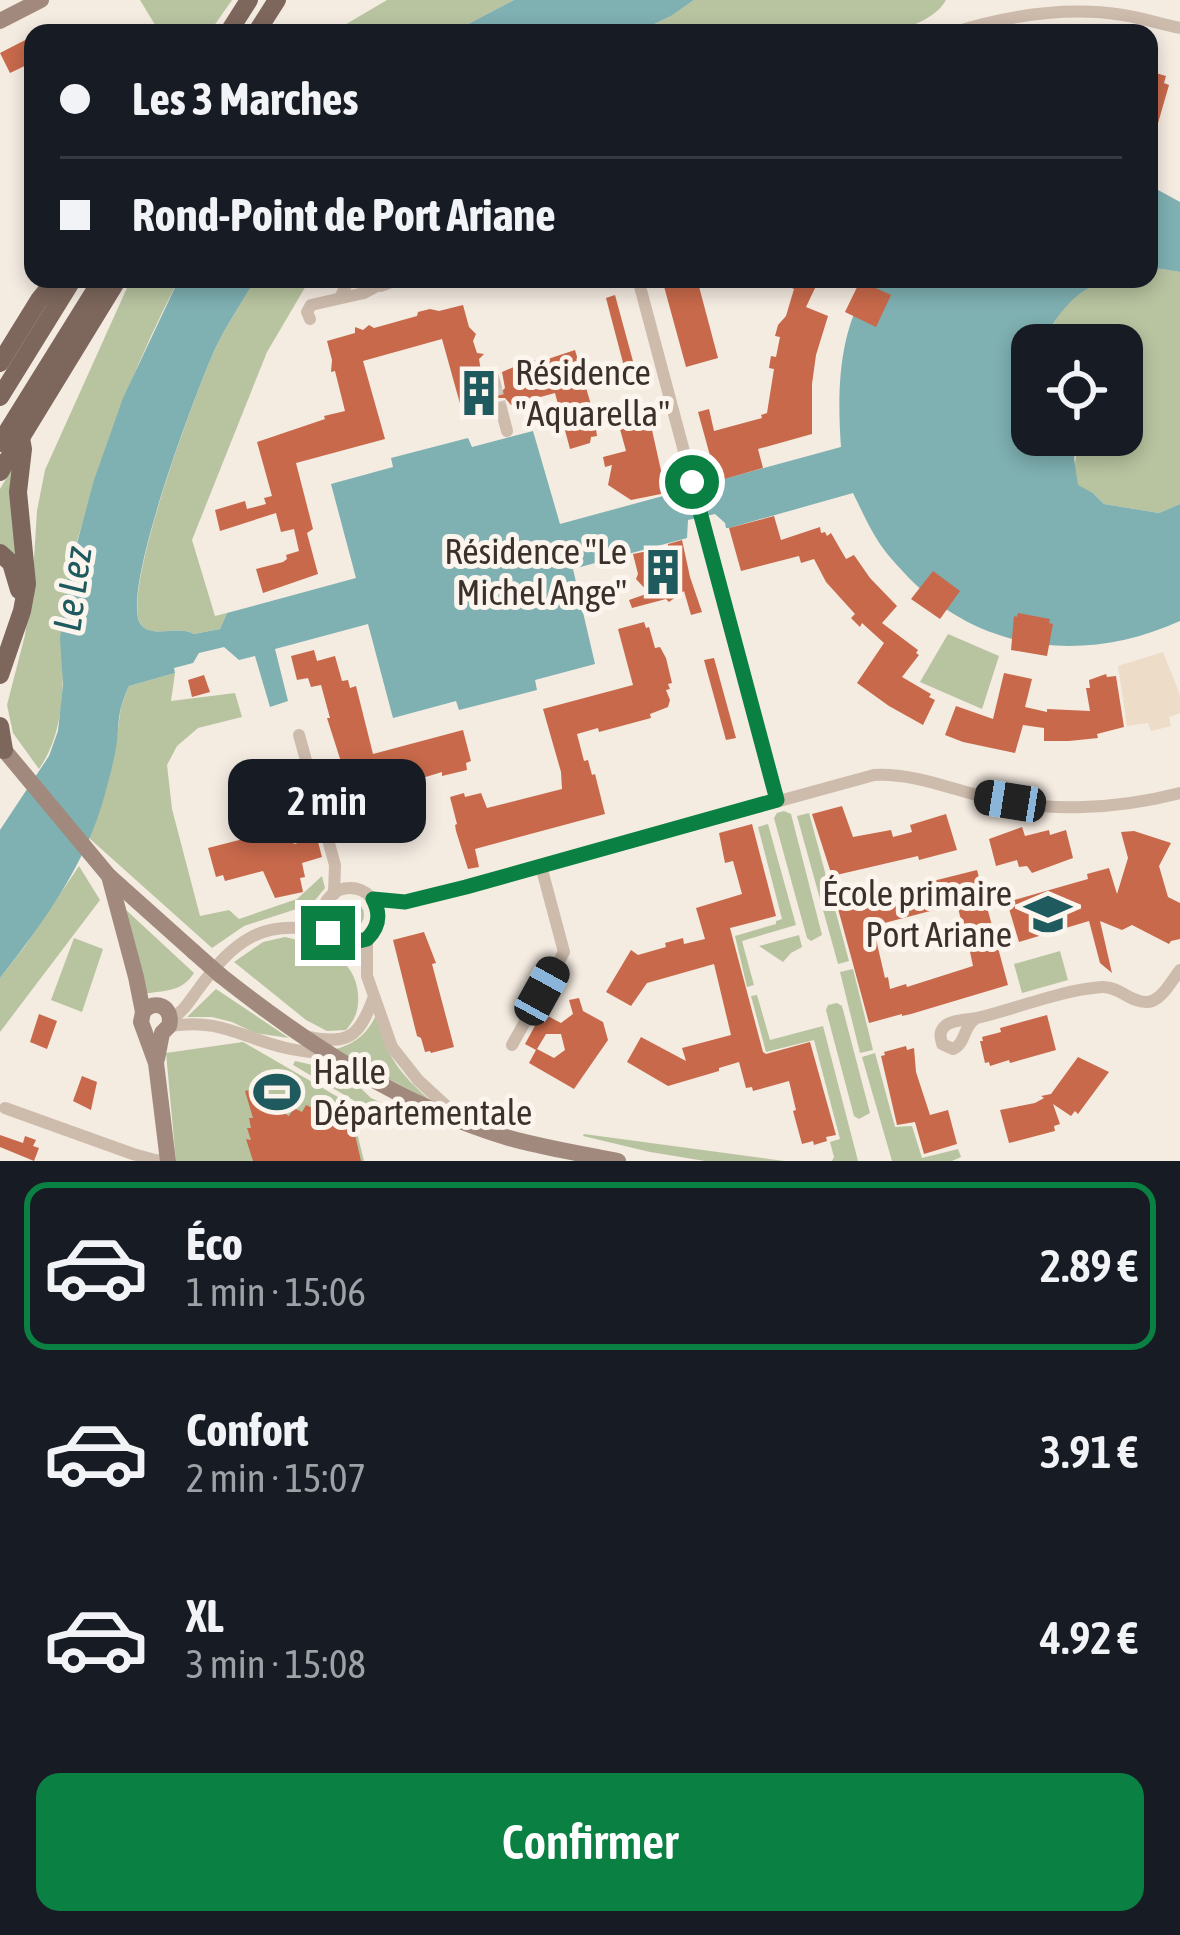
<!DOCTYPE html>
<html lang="fr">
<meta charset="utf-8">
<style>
:root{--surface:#171b24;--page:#20242c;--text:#f1f3f6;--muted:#9ea1a6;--line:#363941;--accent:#0b8043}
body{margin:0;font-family:"Asap Condensed",sans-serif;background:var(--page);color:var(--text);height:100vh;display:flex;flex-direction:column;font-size:45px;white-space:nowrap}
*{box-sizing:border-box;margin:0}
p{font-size:39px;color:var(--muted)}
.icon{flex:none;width:66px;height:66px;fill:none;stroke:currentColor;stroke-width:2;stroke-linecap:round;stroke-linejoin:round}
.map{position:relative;height:1161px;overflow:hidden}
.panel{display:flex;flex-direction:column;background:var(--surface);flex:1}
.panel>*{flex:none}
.hud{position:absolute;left:24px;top:24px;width:1134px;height:264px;border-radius:24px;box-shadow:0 6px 18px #0003;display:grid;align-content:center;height:264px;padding:0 36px;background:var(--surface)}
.fabs{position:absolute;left:1011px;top:324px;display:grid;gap:24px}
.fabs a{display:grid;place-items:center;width:132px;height:132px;border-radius:24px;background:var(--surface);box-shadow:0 6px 18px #0003;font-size:60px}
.end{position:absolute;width:54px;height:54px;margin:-27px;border:15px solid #0b8043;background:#fff;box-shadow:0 0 0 6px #fff}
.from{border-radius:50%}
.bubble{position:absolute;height:84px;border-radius:24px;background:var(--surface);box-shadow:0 6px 18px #0003;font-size:39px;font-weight:600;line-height:84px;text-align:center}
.car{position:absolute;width:36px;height:72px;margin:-36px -18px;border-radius:15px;box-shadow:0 0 9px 3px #0007;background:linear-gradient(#222 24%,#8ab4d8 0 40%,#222 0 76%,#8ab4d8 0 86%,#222 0)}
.hud b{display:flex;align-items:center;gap:42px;height:114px;font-size:45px}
.hud b+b{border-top:3px solid var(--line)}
.hud i{width:30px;height:30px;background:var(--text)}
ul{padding:21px 0 0;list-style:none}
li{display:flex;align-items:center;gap:36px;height:168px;margin:0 24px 18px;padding:0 12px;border:6px solid transparent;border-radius:24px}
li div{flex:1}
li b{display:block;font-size:45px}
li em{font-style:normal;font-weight:600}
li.selected{border-color:var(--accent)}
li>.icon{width:108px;height:108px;stroke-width:1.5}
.button{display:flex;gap:24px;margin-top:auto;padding:24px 36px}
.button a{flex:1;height:138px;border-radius:24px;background:var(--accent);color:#fff;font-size:48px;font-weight:600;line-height:138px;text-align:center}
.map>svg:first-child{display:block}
.green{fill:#b8c4a0}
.plaza{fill:#ecdcc8}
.water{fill:#7fb0b2}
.building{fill:#c8694b;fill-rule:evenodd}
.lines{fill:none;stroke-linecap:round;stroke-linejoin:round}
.street-tunnel{stroke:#cfc6bd;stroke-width:12;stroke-dasharray:12 6;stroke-linecap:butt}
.street{stroke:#cdbbac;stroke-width:12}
.secondary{stroke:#a18a7d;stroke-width:16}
.primary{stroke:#7d675c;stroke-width:18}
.secondary-bridge{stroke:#a18a7d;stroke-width:16}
.route{stroke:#0b8043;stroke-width:15}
.labels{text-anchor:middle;stroke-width:10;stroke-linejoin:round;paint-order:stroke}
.poi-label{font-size:36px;fill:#3b302b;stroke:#fbf5ee;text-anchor:start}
.water-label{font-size:39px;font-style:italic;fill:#1f5a5e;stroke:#fbf5ee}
</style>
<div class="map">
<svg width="1180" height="1161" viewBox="0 0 1180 1161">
<rect width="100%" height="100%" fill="#f4ebe1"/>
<g class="green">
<path d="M140,0H232L209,33H160Z"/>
<path d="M387,0H514L451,33H331Z"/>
<path d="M694,0H946C936,18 914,24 896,33H636L669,17Z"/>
<path d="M1149,267L1180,272V504L1159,513L1104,504L1093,493L1078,486C1072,467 1076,453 1082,435H1122V345H1042C1052,325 1069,294 1090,284C1108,276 1130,279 1149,279Z"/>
<path d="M131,279H179C139,356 107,435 84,518C78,539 70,560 67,581C55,643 77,714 39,769L13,733L7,705L25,635L33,574L37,511L45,470Z"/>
<path d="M256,279H310L267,352L192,540L215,616L227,613L220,629L194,634C178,625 154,638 142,626C117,600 198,388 214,351C226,326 241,303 256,279Z"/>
<path d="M14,465L22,566L0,546V489Z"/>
<path d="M948,634L999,656L982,709L920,682Z"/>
<path d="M175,673L171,701L235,693L242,717L198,728L177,746L167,765L172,809L200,916L229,910L239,919L297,899L322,876L325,888L312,904L244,926L212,948L89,838C101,806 109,776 116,743C121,718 117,712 129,686Z"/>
<path d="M784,811L791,814L822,935L811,941L807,938L774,818L777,813Z"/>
<path d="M809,813L849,961L838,964L797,816Z"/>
<path d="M768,824L796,925L742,941L754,985L747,987L735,936L776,924V921L782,919L758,827Z"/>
<path d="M79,866L100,900L0,1032V978L25,946Z"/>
<circle cx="350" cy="915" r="14"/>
<path d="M126,910L194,973C181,993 164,990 144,994Z"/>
<path d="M799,935L802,947L791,953L783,962L759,946Z"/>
<path d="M285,937C318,944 355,956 358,994C359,1009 356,1018 346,1030L327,1031L306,1020L234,962L263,942Z"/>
<path d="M74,938L103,949L82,1012L51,1000Z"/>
<path d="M1060,951L1068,980L1022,993L1014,964Z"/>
<path d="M853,969L873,1050L860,1053L840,972Z"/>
<path d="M216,989L289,1038L255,1033L232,1022L212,1017H187Z"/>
<path d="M757,995L770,1040L823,1026L858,1161H832L834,1157L830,1142L840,1139L814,1040L766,1052L751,996Z"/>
<path d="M837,1003L842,1006L870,1113L859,1119L854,1116L826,1010L828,1005Z"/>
<path d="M376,1015C386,1056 399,1073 431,1101L333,1050C354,1044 367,1035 376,1015Z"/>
<path d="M243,1042L350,1104L364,1161H176L166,1053Z"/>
<path d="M875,1053L895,1127L912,1126L922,1158L958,1149L961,1157L952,1161H892L862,1057Z"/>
<path d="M295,1061L344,1072L371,1098L386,1105L377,1114L293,1065Z"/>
<path d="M584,1134L784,1161H705L650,1152L583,1136Z"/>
</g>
<path class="plaza" d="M1163,652L1180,695V713L1169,717L1171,726L1151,731L1148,723L1127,726L1118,666Z"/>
<g class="water">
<path d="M514,0H694L671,16L636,33H451Z"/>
<path d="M1149,185L1180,202V272L1149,267Z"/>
<path d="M179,279H256C241,303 226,326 214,351C198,388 116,600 142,626C154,638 178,625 194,634L220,629L227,613L356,578L331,484L393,467L391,458L468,438L472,447L533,431L560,524L674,493L685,507L711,499L712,482L841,447C837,391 838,327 873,279H1109C1074,290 1058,313 1041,345H1032V435H1082L1074,458L1078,485L1093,493L1104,504L1159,513L1180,504V621C1085,664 981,653 908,577C898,566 886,554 878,541C869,527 861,509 853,493L729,528H726L725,523L715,514L688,520L687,538L573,569L595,664L535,680L537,690L459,710L456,701L393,718L368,624L275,649L288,701L270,707L255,656L239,660L224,647L199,653L193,663L174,668L175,673L129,686C121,703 119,713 118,730C117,751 110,775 105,794C86,864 44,922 0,978V830L49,756L58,731L63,684L60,639L67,580L94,480L123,398Z"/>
</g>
<g class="building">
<path d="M33,36V62L10,73L0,53Z"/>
<path d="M1149,71L1166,76L1164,83L1169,85L1152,144L1149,143Z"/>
<path d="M662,279H697L718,358L686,367Z"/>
<path d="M773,279H814L812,284L816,286L806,307L828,316L816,355L812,384V434L758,449L763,468L717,481L698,412L709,409L714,431L762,418L761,415L767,413L774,369L769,368L771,356L776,357L780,337L775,336L778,325L786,316L794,289Z"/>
<path d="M860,281L891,295L876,327L845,312Z"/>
<path d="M615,295L637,376L627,378L606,298Z"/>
<path d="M463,305L469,327L476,334L473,341L477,353L484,354L479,359L482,377L485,388L491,394H499L505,388L502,372L523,363L535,360L536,363L575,350L594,415L597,436L591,437L590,443L570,449L555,393L511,405L505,398H497L491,404V411L464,418L442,339L363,361L385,439L296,463L313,529L307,533L318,574L263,593L256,569L283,562L287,559L286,555L299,551L294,529L281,532L276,513L220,531L215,510L245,501L247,509L266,504L264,498L272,496L257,442L325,419L324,416L345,411L335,371L331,372L332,360L327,341L355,333V327L363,330L369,325L374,328L417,316L418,312L430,309L439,311Z"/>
<path d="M650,421L666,493L631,500L608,485L612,465L605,467L603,457L626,451L620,429Z"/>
<path d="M774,516L781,540L820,527L821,533L825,532L827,536L831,533L846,559L854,555L870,578L897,606L882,623L918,650L916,653L919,655L902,677L931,694L929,697L935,700L923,725L889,706L857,683L884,643L862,623L860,627L851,618L855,614L826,582L814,559L801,563L799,556L741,571L729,528Z"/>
<path d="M682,540L690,577L702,612L691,615L684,591L669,602L666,599L632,608L629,600L649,593L636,579L638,574L633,554L668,547V544Z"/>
<path d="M933,571L960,591L940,619L911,599Z"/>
<path d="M1018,613L1050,619L1049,623L1053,624L1047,656L1011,650L1014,616L1017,617Z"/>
<path d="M644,622L646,628L649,627L655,648L660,647L666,658L672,683L668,684L670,689L666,690L670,700L668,707L650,714L651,718L599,732L598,728L577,734L584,761L588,760L592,775L595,774L605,814L475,849L479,867L468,869L456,831L455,825L457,824L450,797L464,793L465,797L481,793L487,808L562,789L561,772L543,709L633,685L618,629Z"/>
<path d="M314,650L317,661L335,656L342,681L348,680L350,688L356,686L373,754L463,730L471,761L466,763L467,770L442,776V772L383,790V787L359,794L351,793L327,718H330L321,685L311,687L308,678L297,680L291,656Z"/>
<path d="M714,658L736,738L726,740L704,660Z"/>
<path d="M1004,673L1032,679L1025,707L1047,712V709L1090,711L1086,688H1090L1089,680L1106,674L1107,677L1116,676L1124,727L1097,734L1098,738L1069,741H1044V728L1023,725L1015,753L963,742L945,735L956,706L993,719Z"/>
<path d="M204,675L210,692L192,697L188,680Z"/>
<path d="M264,795L274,830L289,826L294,844L317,838L322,857L302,863L305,877L300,878L303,892L275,898L263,871L225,881L223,875L216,877L208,848L251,837L242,801Z"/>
<path d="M842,806L853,837L891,830L893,837L912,832L910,825L946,814L957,850L919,860L918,856L832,876L812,814Z"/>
<path d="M752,824L776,916L730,928L763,1052L766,1054L810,1042L836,1135L826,1137L827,1141L814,1145L813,1141L802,1144L793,1111L796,1110L789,1081L753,1091L752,1087L746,1088L739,1062L719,1068V1071L668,1086L627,1062L641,1037L686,1061L682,1048L731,1035L714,964L647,983L631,1006L606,992L631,950L638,955L666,947L665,943L683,938L684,944L705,939L696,908L742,894L733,861L725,863L719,833Z"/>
<path d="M1022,827L1025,836L1049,830L1050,835L1066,830L1073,858L1032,873L1027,866L1019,867L1017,860L996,866L989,839Z"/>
<path d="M1134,831L1171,843L1159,866L1168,897L1180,903V939L1171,941L1169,944L1132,925L1122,930L1100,921L1112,973L1100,963L1089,921L1019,942L1007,902L1088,879L1087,874L1109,868L1117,894L1128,858L1121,832Z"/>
<path d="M977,870L1008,985L911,1014L902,1016V1014L869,1023L837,905ZM957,904L962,924L964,923L973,966L907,987L906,984L890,989L888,977L885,978L873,926Z"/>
<path d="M424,932L436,963L432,964L454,1047L431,1053L430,1051L425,1052L421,1038L417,1036L393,940Z"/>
<path d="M579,998L583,1011L603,1022L608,1040L574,1089L529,1063L536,1050L525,1044L542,1013L561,1023L573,1014L569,1000ZM546,1034H561L565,1050L554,1058L537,1049Z"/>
<path d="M39,1014L57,1021L47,1049L30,1042Z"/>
<path d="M1047,1015L1056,1050L1010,1063L1009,1060L990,1066L989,1062L985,1063L980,1041H983L982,1037L1001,1032L1000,1028Z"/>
<path d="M906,1046L907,1050L914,1048L916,1072L930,1115L948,1110L957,1144L924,1154L915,1122L897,1125L881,1056L885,1055L884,1052Z"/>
<path d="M1078,1057L1109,1072L1078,1114L1075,1111L1071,1116L1053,1104L1060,1124L1054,1126L1055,1131L1009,1143L1000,1110L1035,1103L1044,1098L1041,1096L1051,1094Z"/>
<path d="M82,1076L97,1082L91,1110L73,1101Z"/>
<path d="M266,1086L272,1106L289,1116L294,1108L302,1112L306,1105L332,1117L342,1114L346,1123L352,1121L361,1161H253L246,1139L251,1140L247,1128H251L249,1118H253L245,1091Z"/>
<path d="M0,1135L23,1143L25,1136L36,1140L33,1146L39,1148L34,1161L0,1147Z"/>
</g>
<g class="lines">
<path class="street-tunnel" d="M495,384L501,408"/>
<g class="street">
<path d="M952,33C1006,16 1066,6 1123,15C1142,18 1161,24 1180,28"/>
<path d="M363,279L381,286L399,279"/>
<path d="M638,279L777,800"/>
<path d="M341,296L349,279"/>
<path d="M310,319L307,312L311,305L364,293L377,286"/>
<path d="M492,374L495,384"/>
<path d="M501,408L507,431"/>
<path d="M299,735L335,865L334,894"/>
<circle cx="350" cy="916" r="28"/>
<path d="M373,899L405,902L466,887L874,775C912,773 948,788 984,797C1047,813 1118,809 1180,793"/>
<path d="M367,939V976L392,1047L418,1080L457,1116"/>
<path d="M171,1019C184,1011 188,1003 197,991C234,940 264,916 328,933"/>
<path d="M975,1019C963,1027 966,1043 953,1049L942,1044C941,1037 938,1033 945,1026C952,1019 971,1020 981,1017C1021,1007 1062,990 1102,987C1119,986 1131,1003 1147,1002C1161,1002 1172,980 1180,970"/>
<path d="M169,1026C221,1018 239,1037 286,1048C298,1051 312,1052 325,1054"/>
<path d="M308,1037C348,1045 359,1037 373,999"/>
<path d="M512,1045L564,952L541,866"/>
<path d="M5,1108L133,1154L155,1160L167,1161"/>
</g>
<g class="secondary">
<path d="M0,21L41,0"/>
<path d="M0,745L109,876L194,952"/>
<path d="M109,876L136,977L143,1012L141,1022L156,1063L168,1161"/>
<path d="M220,975C307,1044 401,1106 509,1138C545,1148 582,1154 618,1161"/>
<path d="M143,1012C155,998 174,1007 169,1026L162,1033L157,1059"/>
</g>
<g class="primary">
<path d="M228,33L249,0"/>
<path d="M256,33L277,0"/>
<path d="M0,363L39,300L56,279"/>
<path d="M0,397L73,279"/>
<path d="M0,443L102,279"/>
<path d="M0,472L118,279"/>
<path d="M0,553L11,563L19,590"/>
<path d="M0,675L22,611L27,584L18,492L23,449L21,438"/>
<path d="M0,726L4,750L0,749"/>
</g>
<path class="secondary-bridge" d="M194,952L220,975"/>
</g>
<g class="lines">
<path class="route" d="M328,933L347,944L367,939C379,927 381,914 373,899L405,902L466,887L777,800L692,482"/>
</g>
<defs>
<symbol id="building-bare" viewBox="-9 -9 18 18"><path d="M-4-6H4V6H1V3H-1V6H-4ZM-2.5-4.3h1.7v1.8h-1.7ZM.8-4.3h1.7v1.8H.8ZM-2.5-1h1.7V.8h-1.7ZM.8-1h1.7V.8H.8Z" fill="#1f5a5e" stroke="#fbf5ee" stroke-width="2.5" paint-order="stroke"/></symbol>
<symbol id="school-bare" viewBox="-9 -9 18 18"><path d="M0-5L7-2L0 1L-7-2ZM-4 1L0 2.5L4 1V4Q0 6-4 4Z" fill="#1f5a5e" stroke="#fbf5ee" stroke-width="2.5" paint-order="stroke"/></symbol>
<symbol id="stadium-bare" viewBox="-9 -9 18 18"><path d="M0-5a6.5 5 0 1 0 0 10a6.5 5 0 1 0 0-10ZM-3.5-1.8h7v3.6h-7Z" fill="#1f5a5e" stroke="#fbf5ee" stroke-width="2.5" paint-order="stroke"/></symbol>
</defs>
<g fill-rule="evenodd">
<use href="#building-bare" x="446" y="360" width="66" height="66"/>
<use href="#building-bare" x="630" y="539" width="66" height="66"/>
<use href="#school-bare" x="1015" y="881" width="66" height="66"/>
<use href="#stadium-bare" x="244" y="1059" width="66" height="66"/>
</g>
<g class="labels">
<g class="poi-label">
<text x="515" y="385">Résidence<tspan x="515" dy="41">"Aquarella"</tspan></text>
<text x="627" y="564" text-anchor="end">Résidence "Le<tspan x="627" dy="41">Michel Ange"</tspan></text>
<text x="1012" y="906" text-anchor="end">École primaire<tspan x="1012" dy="41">Port Ariane</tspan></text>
<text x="313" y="1084">Halle<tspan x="313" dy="41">Départementale</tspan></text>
</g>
<g class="water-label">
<text transform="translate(72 589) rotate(-82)" y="14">Le Lez</text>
</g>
</g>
</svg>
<div class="fabs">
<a><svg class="icon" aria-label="locate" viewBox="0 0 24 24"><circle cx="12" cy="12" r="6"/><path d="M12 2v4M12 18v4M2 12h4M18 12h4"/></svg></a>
</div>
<i class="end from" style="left:692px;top:482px"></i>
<i class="end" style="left:328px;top:933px"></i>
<div class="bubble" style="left:228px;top:759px;width:198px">2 min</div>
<i class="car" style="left:1010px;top:801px;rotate:279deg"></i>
<i class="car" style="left:542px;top:991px;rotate:29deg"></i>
<div class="hud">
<b><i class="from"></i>Les 3 Marches</b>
<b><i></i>Rond-Point de Port Ariane</b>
</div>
</div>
<section class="panel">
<ul>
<li class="selected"><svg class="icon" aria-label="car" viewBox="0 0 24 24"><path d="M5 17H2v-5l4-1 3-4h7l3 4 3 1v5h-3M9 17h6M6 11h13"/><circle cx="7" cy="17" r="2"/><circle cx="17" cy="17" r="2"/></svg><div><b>Éco</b><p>1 min · 15:06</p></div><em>2.89 €</em></li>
<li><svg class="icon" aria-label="car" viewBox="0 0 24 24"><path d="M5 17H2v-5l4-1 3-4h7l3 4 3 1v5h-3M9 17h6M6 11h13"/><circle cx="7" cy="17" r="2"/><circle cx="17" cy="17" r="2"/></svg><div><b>Confort</b><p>2 min · 15:07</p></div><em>3.91 €</em></li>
<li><svg class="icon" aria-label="car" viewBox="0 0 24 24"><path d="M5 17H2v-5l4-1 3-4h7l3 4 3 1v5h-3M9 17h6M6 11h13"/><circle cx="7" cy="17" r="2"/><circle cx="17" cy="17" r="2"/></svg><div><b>XL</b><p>3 min · 15:08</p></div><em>4.92 €</em></li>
</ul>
<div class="button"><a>Confirmer</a></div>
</section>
